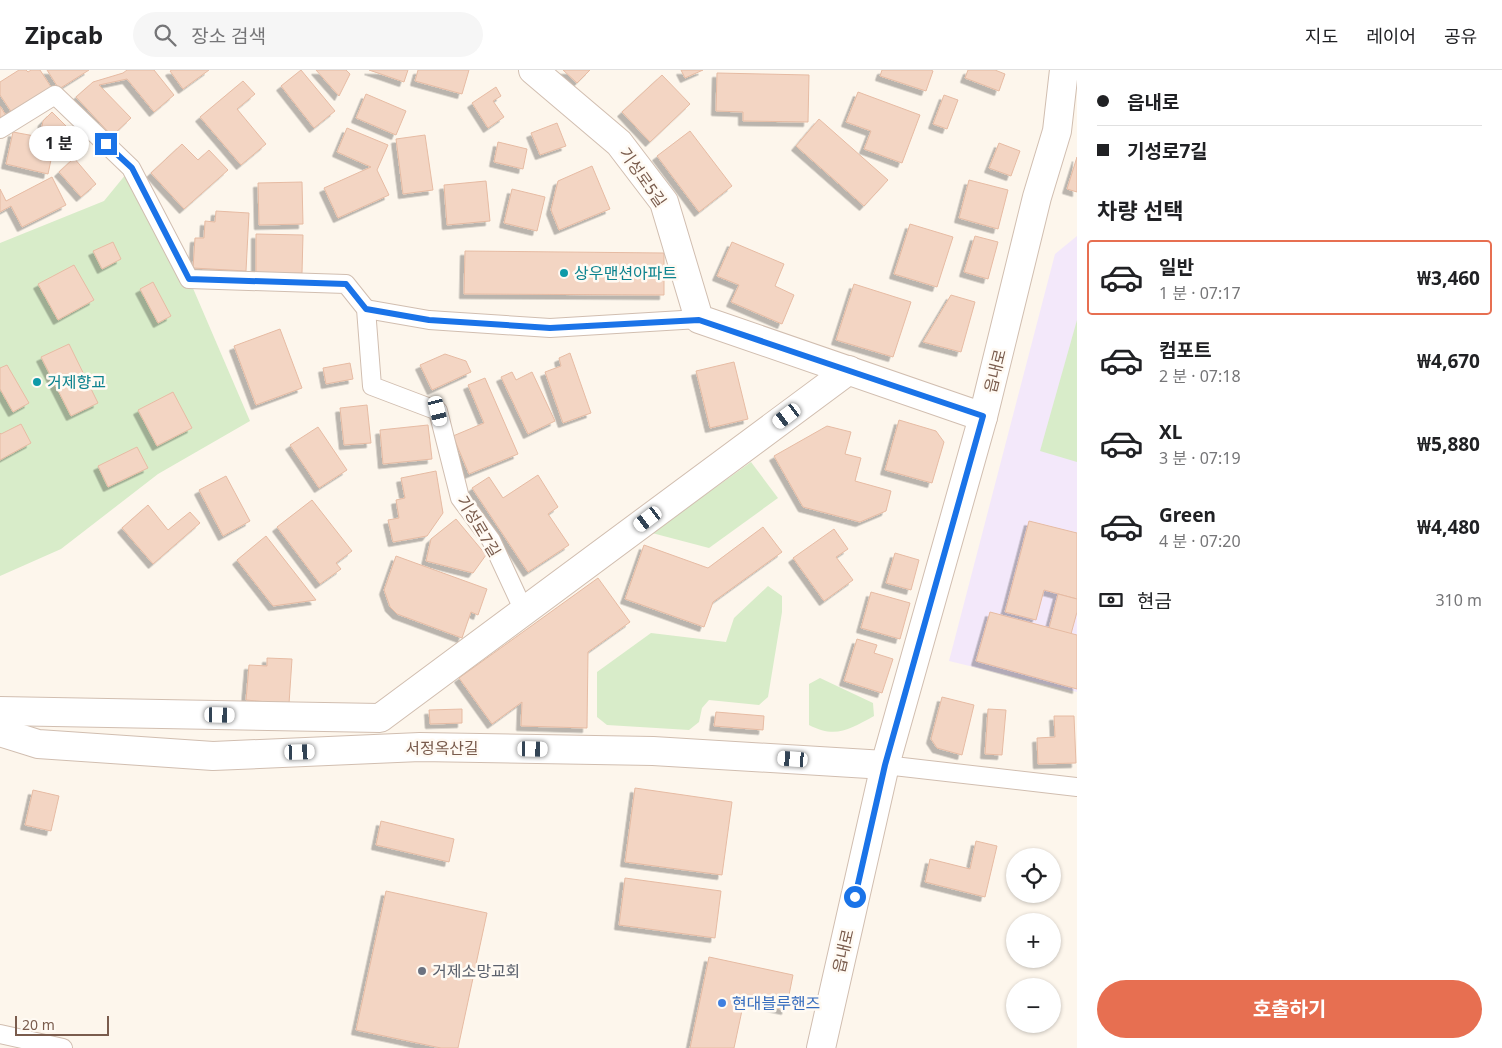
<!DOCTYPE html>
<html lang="ko">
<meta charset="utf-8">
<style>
:root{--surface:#fff;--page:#f6f6f6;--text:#202124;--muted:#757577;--line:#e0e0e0;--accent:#e76f51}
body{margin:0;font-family:"Noto Sans","Noto Sans KR",sans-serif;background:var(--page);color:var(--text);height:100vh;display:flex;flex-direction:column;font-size:19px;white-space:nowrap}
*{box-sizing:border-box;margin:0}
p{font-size:16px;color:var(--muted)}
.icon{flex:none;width:28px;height:28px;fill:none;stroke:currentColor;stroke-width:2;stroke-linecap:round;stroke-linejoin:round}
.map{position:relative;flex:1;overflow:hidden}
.sheet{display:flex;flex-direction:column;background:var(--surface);width:425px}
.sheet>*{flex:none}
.banner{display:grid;align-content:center;height:110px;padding:0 20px;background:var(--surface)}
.buttons{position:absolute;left:1006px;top:778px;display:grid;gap:10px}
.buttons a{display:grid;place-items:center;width:55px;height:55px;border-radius:50%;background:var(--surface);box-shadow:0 1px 4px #0004;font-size:25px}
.scale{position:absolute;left:15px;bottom:12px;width:94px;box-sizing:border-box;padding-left:5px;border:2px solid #7a5c4d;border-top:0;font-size:14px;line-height:18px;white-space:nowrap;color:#7a5c4d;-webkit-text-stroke:4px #fffaf3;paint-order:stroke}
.end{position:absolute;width:22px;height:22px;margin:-11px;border:6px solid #1a73e8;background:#fff;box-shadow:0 0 0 2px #fff}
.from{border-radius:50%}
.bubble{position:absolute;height:35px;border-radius:18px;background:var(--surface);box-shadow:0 1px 4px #0004;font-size:16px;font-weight:700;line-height:35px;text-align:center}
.car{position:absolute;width:15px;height:30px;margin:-15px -8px;border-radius:6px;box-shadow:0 0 4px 1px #0007;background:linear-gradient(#fff 24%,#345 0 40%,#fff 0 76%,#345 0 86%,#fff 0)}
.banner b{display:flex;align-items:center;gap:18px;height:48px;font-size:19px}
.banner b+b{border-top:1px solid var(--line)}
.banner i{width:12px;height:12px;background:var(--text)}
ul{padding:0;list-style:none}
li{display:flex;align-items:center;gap:15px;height:75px;margin:0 10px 8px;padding:0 10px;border:2px solid transparent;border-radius:5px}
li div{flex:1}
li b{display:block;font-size:19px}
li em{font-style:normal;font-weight:700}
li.selected{border-color:var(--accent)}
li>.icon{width:45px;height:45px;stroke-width:1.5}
h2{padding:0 20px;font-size:22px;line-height:60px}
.pay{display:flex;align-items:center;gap:12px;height:55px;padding:0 20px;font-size:19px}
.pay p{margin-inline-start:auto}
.button{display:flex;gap:10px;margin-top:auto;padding:10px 20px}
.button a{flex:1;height:58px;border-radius:30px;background:var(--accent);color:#fff;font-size:20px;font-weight:700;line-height:58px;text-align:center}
header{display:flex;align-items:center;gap:30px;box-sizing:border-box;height:70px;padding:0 25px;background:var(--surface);border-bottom:1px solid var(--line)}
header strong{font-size:24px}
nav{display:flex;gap:28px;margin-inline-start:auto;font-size:18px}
.search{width:350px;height:45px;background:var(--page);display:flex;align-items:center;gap:12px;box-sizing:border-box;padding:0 18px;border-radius:28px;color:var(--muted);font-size:19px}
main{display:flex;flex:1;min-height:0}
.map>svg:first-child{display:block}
.education{fill:#f3e8fa}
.green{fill:#d8ecc9}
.building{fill:#f3d5c3;stroke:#e6bba3;filter:url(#shadow)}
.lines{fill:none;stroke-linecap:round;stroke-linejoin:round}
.service-casing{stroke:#d1beb0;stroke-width:20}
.minor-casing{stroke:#d1beb0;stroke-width:30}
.service{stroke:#fff;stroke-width:18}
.minor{stroke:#fff;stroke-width:28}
.route{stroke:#1a73e8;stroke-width:6}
.culture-dot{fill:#0f9aa8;stroke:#fffaf3;stroke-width:2}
.worship-dot{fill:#6b7280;stroke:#fffaf3;stroke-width:2}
.shop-dot{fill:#3f7fe0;stroke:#fffaf3;stroke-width:2}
.labels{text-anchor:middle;stroke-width:5;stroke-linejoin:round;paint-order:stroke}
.street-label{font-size:16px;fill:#7a5c4d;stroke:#fffaf3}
.culture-label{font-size:16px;fill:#0d838f;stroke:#fffaf3;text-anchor:start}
.worship-label{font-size:16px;fill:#5b616d;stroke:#fffaf3;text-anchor:start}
.shop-label{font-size:16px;fill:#366cbe;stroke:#fffaf3;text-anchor:start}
</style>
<header>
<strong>Zipcab</strong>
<div class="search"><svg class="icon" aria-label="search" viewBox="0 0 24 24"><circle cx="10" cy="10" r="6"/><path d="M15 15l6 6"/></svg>장소 검색</div>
<nav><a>지도</a><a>레이어</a><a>공유</a></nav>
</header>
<main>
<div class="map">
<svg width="1077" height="978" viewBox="0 0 1077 978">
<defs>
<filter id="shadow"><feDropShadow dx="-4.5" dy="4.5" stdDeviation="0" flood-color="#0004"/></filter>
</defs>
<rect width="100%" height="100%" fill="#fdf6ec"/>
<path class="education" d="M1077,166V622L949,591L1055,184Z"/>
<g class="green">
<path d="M131,98L189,209L250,351L158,404L61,479L0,506V173L104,131Z"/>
<path d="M1077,250V392L1040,381Z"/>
<path d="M751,392L778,428L709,478L652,463Z"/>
<path d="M768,516L782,526V542L768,627L759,635L709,630L702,638L699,652L689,660L607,655L597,647V602L651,563L726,572L734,548Z"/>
<path d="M820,608L873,633L874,646C850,659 836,669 809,655V614Z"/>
</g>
<g class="building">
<path d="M19,0H26L28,2L31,0H40L53,20L14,46L0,25V12Z"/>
<path d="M47,0H89L59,19Z"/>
<path d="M127,0H154L174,25L154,42L127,9L99,15L131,48L112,66L76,27L93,12L123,3Z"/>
<path d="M172,0H209L183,19L170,1Z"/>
<path d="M301,0L335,41L314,58L281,16Z"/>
<path d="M316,0H346L350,4L339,26Z"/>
<path d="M369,0H408L404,12Z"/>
<path d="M418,0H469L462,24L415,11Z"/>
<path d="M563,0H590L577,13Z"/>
<path d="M681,0H703L685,8Z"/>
<path d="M882,0H931L933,1L926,21L880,6Z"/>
<path d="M968,0H995L1005,4L999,21L965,8Z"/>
<path d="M717,3L809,5L808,52L743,51V42L716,41Z"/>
<path d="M662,5L690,34L650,72L622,42Z"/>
<path d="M243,11L255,24L237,39L266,74L241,95L200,47Z"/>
<path d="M496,17L501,26L493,31L504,47L488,58L472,33Z"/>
<path d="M858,22L920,45L902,93L864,79L871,61L846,52Z"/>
<path d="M366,24L406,41L396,65L356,48Z"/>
<path d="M944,25L958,30L947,59L933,54Z"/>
<path d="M0,36L7,47L0,52Z"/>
<path d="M52,42L79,69L66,82L55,71L48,104L6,94L13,62L40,67L43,51Z"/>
<path d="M819,49L888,110L864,136L796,76Z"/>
<path d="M557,53L566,76L540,85L531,63Z"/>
<path d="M347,58L388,75L377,100L389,125L338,148L324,118L371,97L337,82Z"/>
<path d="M690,61L732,116L699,142L657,86Z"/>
<path d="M425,65L433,120L403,124L396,69Z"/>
<path d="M498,72L527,79L523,99L494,92Z"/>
<path d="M999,73L1020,81L1011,106L989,98Z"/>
<path d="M182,74L198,90L209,80L228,100L184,139L151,103Z"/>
<path d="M1077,87V122L1067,119Z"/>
<path d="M74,88L96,114L81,127L59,102Z"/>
<path d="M592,96L610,139L559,160L551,140L558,111Z"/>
<path d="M52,107L66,135L22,157L11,136L0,142V119L6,131Z"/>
<path d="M969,110L1008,120L998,159L959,148Z"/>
<path d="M486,111L490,151L447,155L444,115Z"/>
<path d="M302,112L303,154L259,155L258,113Z"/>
<path d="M512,119L545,127L537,161L504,153Z"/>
<path d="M216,141L249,143L246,201L193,198L195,168H204L205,151L215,152Z"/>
<path d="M910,154L953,167L937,217L894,204Z"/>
<path d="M256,164L303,165L302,203H256Z"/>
<path d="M975,166L998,172L988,209L964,202Z"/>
<path d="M113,172L121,189L102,199L93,181Z"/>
<path d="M732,172L784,194L775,216L794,225L782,254L731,232L739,215L717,206Z"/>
<path d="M465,181L664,183V225L464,224Z"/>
<path d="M74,195L94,230L58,250L38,214Z"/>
<path d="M153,212L171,246L158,253L140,219Z"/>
<path d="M854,214L911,232L893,287L836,270Z"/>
<path d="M951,225L975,232L961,282L923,272Z"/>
<path d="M280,259L302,318L256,335L234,276Z"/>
<path d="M69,274L98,333L71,346L41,287Z"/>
<path d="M570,283L591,343L563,353L545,302L561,296L559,288Z"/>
<path d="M445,284L466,291L471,302L432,320L420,295Z"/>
<path d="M734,292L748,349L710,358L696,301Z"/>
<path d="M350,293L353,309L326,314L323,298Z"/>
<path d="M7,295L29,333L13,342L0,319V298Z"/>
<path d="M512,302L516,310L532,302L555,351L528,364L501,307Z"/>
<path d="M485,308L518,384L469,404L453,366L484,353L468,315Z"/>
<path d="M173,322L192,358L157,376L138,340Z"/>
<path d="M367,335L371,373L344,375L340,338Z"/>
<path d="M899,350L936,361L944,372L932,413L885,400Z"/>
<path d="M21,354L31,373L0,390V363L1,364Z"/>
<path d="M428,355L432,389L383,394L380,360Z"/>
<path d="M827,356L851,362L845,384L861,388L855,411L891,421L886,441L860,452L803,437L774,386Z"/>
<path d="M318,357L347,400L319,418L290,375Z"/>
<path d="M137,377L148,398L108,417L98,396Z"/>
<path d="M436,401L443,443L427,466L393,472L388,450L399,448L396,430L405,428L401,408Z"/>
<path d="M538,405L558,437L548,444L569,475L528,502L472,418L489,407L503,428Z"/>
<path d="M226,406L250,451L223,466L199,420Z"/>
<path d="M312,430L352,481L336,493L341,499L320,514L277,457Z"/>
<path d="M148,435L168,460L190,442L200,453L153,494L122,458Z"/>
<path d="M456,449L486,485L473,503L426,491L431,469Z"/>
<path d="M1029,451L1077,463V529L1044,520L1036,550L1005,542Z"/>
<path d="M763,457L782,482L713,532L704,557L625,529L644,475L708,498Z"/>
<path d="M834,459L848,479L836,487L853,510L824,531L793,488Z"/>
<path d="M266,466L316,530L273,536L237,490Z"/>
<path d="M895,483L919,490L911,520L886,513Z"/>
<path d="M396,486L487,519L478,545L471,542L462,568L397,544L390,537L384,520Z"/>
<path d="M598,508L630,552L588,582L587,658L521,656L522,632L492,654L459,608Z"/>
<path d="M871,522L910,533L900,569L861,558Z"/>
<path d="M1058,524L1077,529V542L1071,564L1049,558Z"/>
<path d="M990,542L1077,565V619L976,591Z"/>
<path d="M857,569L877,575L874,583L893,589L882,623L844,611Z"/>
<path d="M267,588L292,589L289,634L246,630L249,595L267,596Z"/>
<path d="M942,627L974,635L962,685L937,678L931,669Z"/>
<path d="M462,639V653L430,654L429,640Z"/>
<path d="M988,639L1006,640L1002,685L985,684Z"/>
<path d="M716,642L764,646L763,660L714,656Z"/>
<path d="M1054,646H1074L1076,693L1038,694L1037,668L1055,667Z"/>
<path d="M635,718L732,732L722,805L625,792Z"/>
<path d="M33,720L59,726L51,761L25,755Z"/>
<path d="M381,751L454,769L449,792L376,775Z"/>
<path d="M976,771L997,776L985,827L925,812L930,789L970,799Z"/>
<path d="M625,808L721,821L715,868L619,855Z"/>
<path d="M386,821L487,843L458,978H441L356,960Z"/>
<path d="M709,887L793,905L786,940L744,931L734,978H690Z"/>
</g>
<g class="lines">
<defs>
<g id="service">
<path d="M0,59L55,25L131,98L189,209L346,214L366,239L372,316L438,341L460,428L491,470L524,541"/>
<path d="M366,239L429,250L550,258L699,249"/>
<path d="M885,695L1077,717"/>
<path d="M0,964L63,978"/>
</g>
<g id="minor">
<path d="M533,0L619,73L664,132L699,249L983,347"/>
<path d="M0,641L380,648L849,300"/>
<path d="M0,662L38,674L213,686L420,677L653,681L885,695"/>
<path d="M821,978L885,695L983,347L1037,127L1057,61L1064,0"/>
</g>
</defs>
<use href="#service" class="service-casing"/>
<use href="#minor" class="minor-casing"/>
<use href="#service" class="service"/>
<use href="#minor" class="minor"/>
</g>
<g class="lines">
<path class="route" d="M106,74L132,98L189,209L346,214L366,239L429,250L550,258L699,250L983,346L885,695L855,827"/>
</g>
<g class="culture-dot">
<circle cx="564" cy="203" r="5"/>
<circle cx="37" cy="312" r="5"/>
</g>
<circle class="worship-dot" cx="422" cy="901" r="5"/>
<circle class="shop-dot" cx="722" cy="933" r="5"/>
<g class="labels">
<g class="street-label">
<text transform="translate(643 107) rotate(55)" y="6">기성로5길</text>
<text transform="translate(995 301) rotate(-76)" y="6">읍내로</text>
<text transform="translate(479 456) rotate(59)" y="6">기성로7길</text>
<text x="442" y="684">서정옥산길</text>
<text transform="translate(843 881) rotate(-77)" y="6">읍내로</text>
</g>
<g class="culture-label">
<text x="574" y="209">상우맨션아파트</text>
<text x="47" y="318">거제향교</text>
</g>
<g class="worship-label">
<text x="432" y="907">거제소망교회</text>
</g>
<g class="shop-label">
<text x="732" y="939">현대블루핸즈</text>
</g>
</g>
</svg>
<div class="buttons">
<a><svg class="icon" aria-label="locate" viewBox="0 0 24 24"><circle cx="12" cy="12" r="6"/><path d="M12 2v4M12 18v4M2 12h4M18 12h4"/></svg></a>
<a>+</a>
<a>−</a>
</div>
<div class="scale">20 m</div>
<i class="end from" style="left:855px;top:827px"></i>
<i class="end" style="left:106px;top:74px"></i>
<div class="bubble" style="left:29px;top:56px;width:60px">1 분</div>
<i class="car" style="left:438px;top:341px;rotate:166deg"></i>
<i class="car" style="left:787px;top:346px;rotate:233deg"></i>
<i class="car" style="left:648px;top:449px;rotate:233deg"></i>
<i class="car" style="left:220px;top:645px;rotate:91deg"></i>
<i class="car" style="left:533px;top:679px;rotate:91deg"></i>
<i class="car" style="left:300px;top:682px;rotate:88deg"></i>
<i class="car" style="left:793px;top:689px;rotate:274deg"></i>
</div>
<section class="sheet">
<div class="banner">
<b><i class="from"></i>읍내로</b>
<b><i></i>기성로7길</b>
</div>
<h2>차량 선택</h2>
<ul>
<li class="selected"><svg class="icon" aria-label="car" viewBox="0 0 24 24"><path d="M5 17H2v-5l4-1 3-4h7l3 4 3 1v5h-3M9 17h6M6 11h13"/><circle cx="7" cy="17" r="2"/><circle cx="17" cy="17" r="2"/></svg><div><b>일반</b><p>1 분 · 07:17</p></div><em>₩3,460</em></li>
<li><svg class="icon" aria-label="car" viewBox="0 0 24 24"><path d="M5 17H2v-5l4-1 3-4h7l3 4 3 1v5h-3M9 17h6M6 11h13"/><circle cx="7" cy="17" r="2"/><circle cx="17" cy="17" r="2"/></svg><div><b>컴포트</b><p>2 분 · 07:18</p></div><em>₩4,670</em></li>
<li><svg class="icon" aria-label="car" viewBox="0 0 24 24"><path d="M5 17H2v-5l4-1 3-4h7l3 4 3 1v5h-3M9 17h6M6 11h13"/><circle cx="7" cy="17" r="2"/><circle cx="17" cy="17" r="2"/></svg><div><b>XL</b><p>3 분 · 07:19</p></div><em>₩5,880</em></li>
<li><svg class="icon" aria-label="car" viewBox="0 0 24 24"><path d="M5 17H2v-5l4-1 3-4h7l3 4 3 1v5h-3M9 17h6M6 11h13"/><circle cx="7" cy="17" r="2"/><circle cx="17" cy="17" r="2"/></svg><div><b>Green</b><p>4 분 · 07:20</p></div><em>₩4,480</em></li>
</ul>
<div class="pay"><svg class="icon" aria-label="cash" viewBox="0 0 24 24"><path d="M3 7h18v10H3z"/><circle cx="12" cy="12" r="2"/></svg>현금<p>310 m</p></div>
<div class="button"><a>호출하기</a></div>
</section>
</main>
